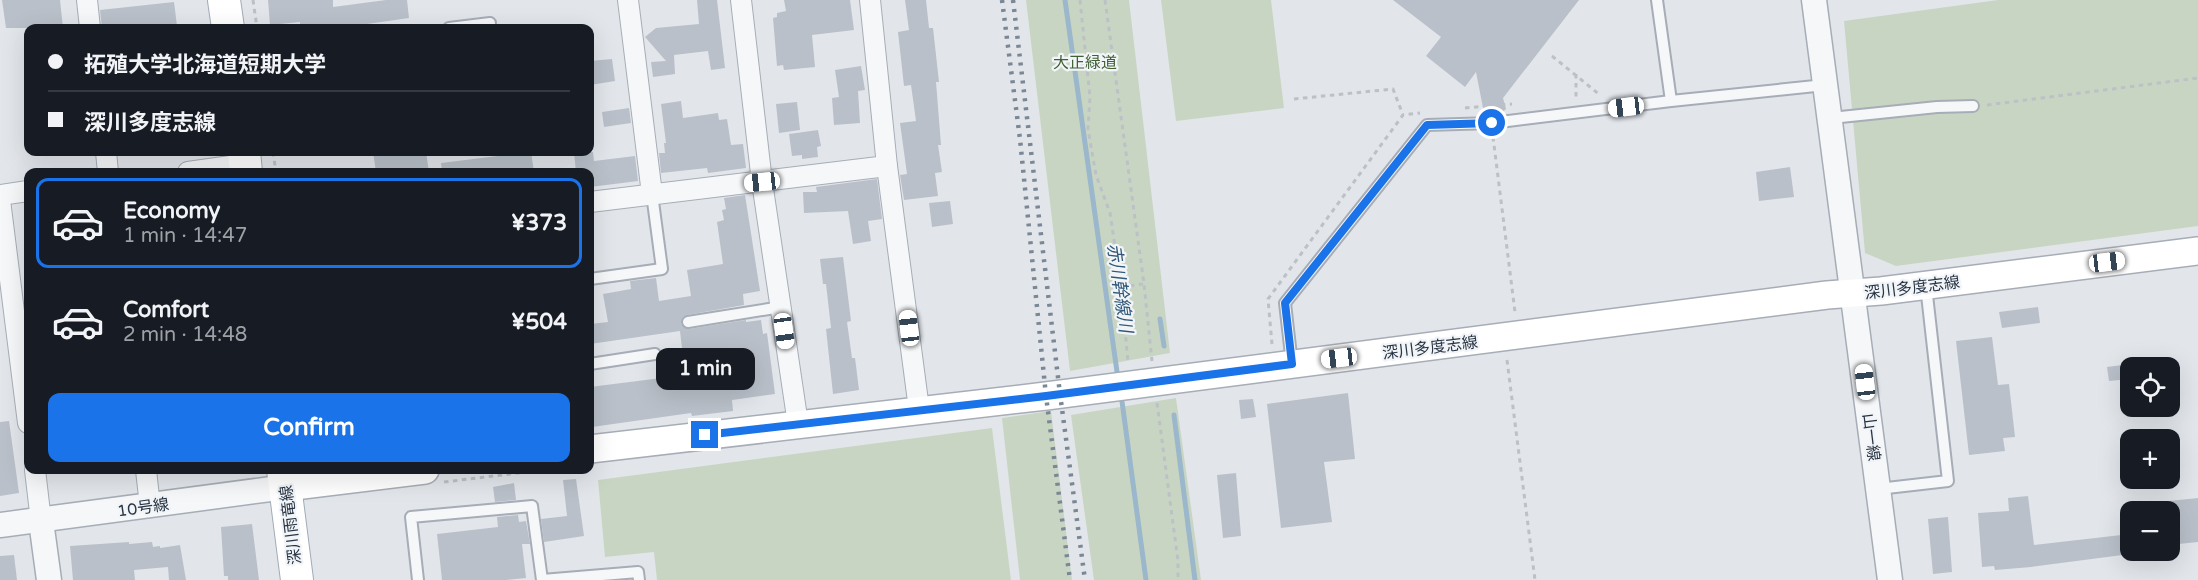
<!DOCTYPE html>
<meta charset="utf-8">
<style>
:root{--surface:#171b24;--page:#20242c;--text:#f1f3f6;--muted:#9ea1a6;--line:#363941;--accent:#1a73e8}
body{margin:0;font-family:"Varela Round","Noto Sans JP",sans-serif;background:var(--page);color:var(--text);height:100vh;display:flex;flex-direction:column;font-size:22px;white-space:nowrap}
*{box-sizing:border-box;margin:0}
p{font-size:20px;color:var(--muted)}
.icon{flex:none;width:33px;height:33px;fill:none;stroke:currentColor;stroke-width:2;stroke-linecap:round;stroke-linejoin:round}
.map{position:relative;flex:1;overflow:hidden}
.drawer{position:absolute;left:24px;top:168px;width:570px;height:306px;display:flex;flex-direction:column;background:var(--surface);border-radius:12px;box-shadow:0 6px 24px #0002}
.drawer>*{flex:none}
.top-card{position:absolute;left:24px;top:24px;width:570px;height:132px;border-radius:12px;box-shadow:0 6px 24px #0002;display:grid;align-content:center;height:132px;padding:0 24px;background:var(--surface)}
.buttons{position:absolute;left:2120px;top:357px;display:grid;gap:12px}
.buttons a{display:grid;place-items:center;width:60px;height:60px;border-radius:12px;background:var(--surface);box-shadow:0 6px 24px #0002;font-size:30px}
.end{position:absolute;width:27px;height:27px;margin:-14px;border:8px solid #1a73e8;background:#fff;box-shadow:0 0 0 3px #fff}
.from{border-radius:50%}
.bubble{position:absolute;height:42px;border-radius:12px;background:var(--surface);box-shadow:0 6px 24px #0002;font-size:20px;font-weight:700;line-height:42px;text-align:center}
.car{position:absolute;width:18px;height:36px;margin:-18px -9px;border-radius:8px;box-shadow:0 0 4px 2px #0007;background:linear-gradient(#fff 24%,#345 0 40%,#fff 0 76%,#345 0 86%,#fff 0)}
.top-card b{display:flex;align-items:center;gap:21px;height:57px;font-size:22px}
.top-card b+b{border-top:2px solid var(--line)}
.top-card i{width:15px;height:15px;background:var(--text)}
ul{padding:10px 0 0;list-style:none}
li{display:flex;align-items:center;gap:18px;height:90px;margin:0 12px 9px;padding:0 12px;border:3px solid transparent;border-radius:12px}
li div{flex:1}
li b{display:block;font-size:22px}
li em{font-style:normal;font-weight:700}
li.current{border-color:var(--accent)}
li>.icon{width:54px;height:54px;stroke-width:1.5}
.cta{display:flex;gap:12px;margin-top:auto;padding:12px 24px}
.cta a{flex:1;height:69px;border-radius:12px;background:var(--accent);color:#fff;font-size:24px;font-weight:700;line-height:69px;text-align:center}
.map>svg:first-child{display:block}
.green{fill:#c9d5c3}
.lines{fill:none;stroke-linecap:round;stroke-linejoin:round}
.stream{stroke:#9bb7cc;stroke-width:5}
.building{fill:#b9c0c9}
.service-casing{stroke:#a7adb6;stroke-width:14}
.minor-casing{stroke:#a7adb6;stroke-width:22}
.tertiary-casing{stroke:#a7adb6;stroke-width:27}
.secondary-casing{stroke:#a7adb6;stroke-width:30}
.primary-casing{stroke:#a0acb7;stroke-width:34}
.path{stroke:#bcc1c6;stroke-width:3;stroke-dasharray:4.5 4.5;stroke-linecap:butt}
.service{stroke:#f5f7f9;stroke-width:10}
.minor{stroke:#f5f7f9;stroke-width:20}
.tertiary{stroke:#f5f7f9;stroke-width:24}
.secondary{stroke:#fff;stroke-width:27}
.primary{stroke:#fff;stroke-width:32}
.rail{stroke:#7a8795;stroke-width:4.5;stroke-dasharray:3 6;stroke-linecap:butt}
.route{stroke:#1a73e8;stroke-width:8}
.labels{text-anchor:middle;stroke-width:4.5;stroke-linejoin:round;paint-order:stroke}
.park-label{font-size:16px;fill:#416035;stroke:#f2f5f8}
.street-label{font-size:16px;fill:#293544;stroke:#f2f5f8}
.water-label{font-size:18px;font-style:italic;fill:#31587a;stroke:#f2f5f8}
</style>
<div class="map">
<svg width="2198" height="580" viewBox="0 0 2198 580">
<rect width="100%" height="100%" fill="#e2e6eb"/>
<g class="green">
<path d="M1026,0H1129L1170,353L1070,371Z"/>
<path d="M1161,0H1271L1284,108L1176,121Z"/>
<path d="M1998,0H2198V226L1896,266L1865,253L1844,21Z"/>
<path d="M1176,398L1201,580H1094L1071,415Z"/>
<path d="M1051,411L1072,580H1020L1002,418Z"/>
<path d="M992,428L1011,580H657L654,552L605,557L598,480Z"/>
</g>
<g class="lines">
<g class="stream">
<path d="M1065,0L1118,379"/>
<path d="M1160,319L1164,346"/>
<path d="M1121,394L1146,580"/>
<path d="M1174,415L1195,580"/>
</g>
</g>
<g class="building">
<path d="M2,0H60L63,28H6Z"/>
<path d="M268,0H333V7L386,0H407L409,18L353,26L354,28H300V22L270,25Z"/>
<path d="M697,0H717L725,68L711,70L708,51L674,55L675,74L653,77L651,62L666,61L645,37L656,28L699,24Z"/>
<path d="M784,0H850L854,30L812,35L815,67L784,70L783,65L777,66L773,18L777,17V13L786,11Z"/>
<path d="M905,0H926L929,28H933L939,82H936L941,145H938L942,172L935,173L938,196L904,200L900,175L907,174L900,123L916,121L911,85L904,86L898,32L909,30Z"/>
<path d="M1393,0H1579L1503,98L1506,109L1499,115H1492L1484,113L1476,72L1465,87L1426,56L1441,37Z"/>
<path d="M174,2L177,26L160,28H102L100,10Z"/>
<path d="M612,59L615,81L590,85V61Z"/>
<path d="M861,66L865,90L858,91L860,123L834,125L832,98L839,97L835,70Z"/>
<path d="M681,101L683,118L718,113L719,120L727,119L731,145L743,144L746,168L708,173L707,168L661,173L659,153H665L664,143H666L661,104Z"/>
<path d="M797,102L800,130L779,133L776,104Z"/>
<path d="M629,108L631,123L604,127L602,112Z"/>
<path d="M818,130L821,146L817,147L818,157L802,159V155L792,156L789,134Z"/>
<path d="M373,152H426L429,172H376Z"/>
<path d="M506,152H531L534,172H442L441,163L506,155Z"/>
<path d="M574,152H593L594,161L635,156L638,181L590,187V172H576Z"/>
<path d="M1790,167L1794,197L1759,201L1756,172Z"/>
<path d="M877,179L882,219L868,221L871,241L853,244L848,211L804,213L803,192H817L816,187Z"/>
<path d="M745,195L760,291L743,294L744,305L687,315L683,317L681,323L683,327L689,329L746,320V322L761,320L763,334L767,333L775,394L732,400L733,411L692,416L691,413L592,427L590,387L685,375L680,331L590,344V324L608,322L603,294L631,289L630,281L656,278L659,301L691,296L687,270L723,264L717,222L724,220L722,210L726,209L724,198Z"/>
<path d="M950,201L953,224L932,227L929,203Z"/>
<path d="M843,257L851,321L847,322L852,358H855L859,390L833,394L826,329L831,328L826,284H823L820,259Z"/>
<path d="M2038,307L2040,323L2002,328L1999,312Z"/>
<path d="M1992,337L1998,385L2009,384L2015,437L2003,438L2005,451L1969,455L1956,341Z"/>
<path d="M2130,364V379L2109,381L2107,367Z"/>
<path d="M1348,393L1355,459L1324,462L1332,522L1281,528L1267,404Z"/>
<path d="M1253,399L1256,417L1241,419L1239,400Z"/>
<path d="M9,421L19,493L0,496V422Z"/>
<path d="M1236,473L1241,536L1223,538L1217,475Z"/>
<path d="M576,479L584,536L544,542L541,519L567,516L563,480Z"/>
<path d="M514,483L516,500L495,502L493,487Z"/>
<path d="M2028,496L2034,545L2130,534V554L2031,567L1995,570L1994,566L1982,567L1978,513L2009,511L2008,498Z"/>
<path d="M2198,498V542L2169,545V501Z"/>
<path d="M518,515L519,522L526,521L530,544H522L526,578L506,580H442L437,534L498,527L497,517Z"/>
<path d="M1948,517L1952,572L1933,574L1928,519Z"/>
<path d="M252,524L259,580H228V576H224L221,527Z"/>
<path d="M129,542V544L152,542L153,547L160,546V548L180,545L186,580H169L168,567L134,570L135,580H73L70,546Z"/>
<path d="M14,555L17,580H0V556Z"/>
</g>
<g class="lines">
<defs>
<g id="service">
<path d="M1657,0L1671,101"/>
<path d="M449,28L490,23"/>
<path d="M1831,118L1937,107L1973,106"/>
<path d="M590,279L662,269L652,194"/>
<path d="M688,322L781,307"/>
<path d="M590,364L655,354"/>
<path d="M1292,364L1285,303L1427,125L1492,123L1671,101L1825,85"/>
<path d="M1878,489L1948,481L1926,286"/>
<path d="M418,580L411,517L532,506L542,580"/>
<path d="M542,580L638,572L639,580"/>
</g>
<g id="minor">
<path d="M87,0L90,28"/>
<path d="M628,0L652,194"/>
<path d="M741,0L762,182L798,424"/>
<path d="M106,152L108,172"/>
<path d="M887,166L919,409"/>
<path d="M188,172L245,164"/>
<path d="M0,195L28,191"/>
<path d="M0,200L28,423"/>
<path d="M590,202L887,166L870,0"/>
<path d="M35,470L41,521"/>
<path d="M146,470L150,506"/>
</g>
<g id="tertiary">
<path d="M1814,0L1890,580"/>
<path d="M41,521L49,580"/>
<path d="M0,525L286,487"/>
</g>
<g id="secondary">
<path d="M590,449L1046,396L1827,295L1881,291L2198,251"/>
<path d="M286,487L425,470"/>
</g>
<g id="primary">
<path d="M224,0L228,28"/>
<path d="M244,152L246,172"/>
<path d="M283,470L297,580"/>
</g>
</defs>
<use href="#service" class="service-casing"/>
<use href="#minor" class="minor-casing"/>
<use href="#tertiary" class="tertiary-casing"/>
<use href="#secondary" class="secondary-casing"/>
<use href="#primary" class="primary-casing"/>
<g class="path">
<path d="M253,0L257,28"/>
<path d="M1080,0L1090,97L1088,129L1096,175L1110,213L1121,287L1128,362"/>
<path d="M1105,0L1144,284L1152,361"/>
<path d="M1552,56L1600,95"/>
<path d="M1576,74V99"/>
<path d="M1294,99L1393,89L1403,115"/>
<path d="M1987,105L2198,78"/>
<path d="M1465,108L1512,104"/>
<path d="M1493,137L1515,312"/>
<path d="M273,152L276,172"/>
<path d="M1121,287L1143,284"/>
<path d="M1272,344L1268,299L1403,115L1420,113"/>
<path d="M1507,360L1535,580"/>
<path d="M1157,403L1178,561V580"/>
<path d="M444,482L543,470"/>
</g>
<use href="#service" class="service"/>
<use href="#minor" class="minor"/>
<use href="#tertiary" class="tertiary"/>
<use href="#secondary" class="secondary"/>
<use href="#primary" class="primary"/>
<g class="rail">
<path d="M1002,0L1020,139L1046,396L1070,580"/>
<path d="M1013,0L1060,394L1085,580"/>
</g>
</g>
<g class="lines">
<path class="route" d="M705,435L1046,396L1292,364L1285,303L1427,125L1492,123"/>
</g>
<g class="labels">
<g class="park-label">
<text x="1085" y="68">大正緑道</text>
</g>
<g class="street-label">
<text transform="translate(1912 287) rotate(-7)" y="6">深川多度志線</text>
<text transform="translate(1430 347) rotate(-7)" y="6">深川多度志線</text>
<text transform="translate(1872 437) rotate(83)" y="6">山一線</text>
<text transform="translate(143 507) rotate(-8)" y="6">10号線</text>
<text transform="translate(290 525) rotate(-97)" y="6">深川雨竜線</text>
</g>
<g class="water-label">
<text transform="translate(1120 288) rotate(82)" y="6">赤川幹線川</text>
</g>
</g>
</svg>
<div class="buttons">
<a><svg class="icon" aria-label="locate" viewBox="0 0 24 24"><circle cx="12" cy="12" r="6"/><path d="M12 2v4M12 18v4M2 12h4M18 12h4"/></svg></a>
<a>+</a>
<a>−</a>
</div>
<i class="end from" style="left:1492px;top:123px"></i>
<i class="end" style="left:705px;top:435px"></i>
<div class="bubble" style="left:656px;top:348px;width:99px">1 min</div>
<i class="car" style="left:1626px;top:107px;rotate:263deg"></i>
<i class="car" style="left:762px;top:182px;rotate:264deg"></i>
<i class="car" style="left:2107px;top:262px;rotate:83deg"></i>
<i class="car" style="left:909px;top:328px;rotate:353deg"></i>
<i class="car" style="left:784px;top:331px;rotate:172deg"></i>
<i class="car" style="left:1339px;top:358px;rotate:263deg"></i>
<i class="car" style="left:1865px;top:382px;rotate:353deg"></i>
<div class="top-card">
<b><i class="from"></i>拓殖大学北海道短期大学</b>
<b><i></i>深川多度志線</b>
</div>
<section class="drawer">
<ul>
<li class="current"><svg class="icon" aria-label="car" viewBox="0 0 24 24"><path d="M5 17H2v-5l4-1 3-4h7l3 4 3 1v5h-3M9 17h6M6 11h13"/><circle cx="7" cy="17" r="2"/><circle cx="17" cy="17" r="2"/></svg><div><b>Economy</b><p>1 min · 14:47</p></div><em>¥373</em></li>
<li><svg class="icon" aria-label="car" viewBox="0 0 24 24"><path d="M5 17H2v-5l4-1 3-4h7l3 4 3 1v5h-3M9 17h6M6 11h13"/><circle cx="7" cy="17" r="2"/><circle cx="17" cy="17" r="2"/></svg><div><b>Comfort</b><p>2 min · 14:48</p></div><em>¥504</em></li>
</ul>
<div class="cta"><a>Confirm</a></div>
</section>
</div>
